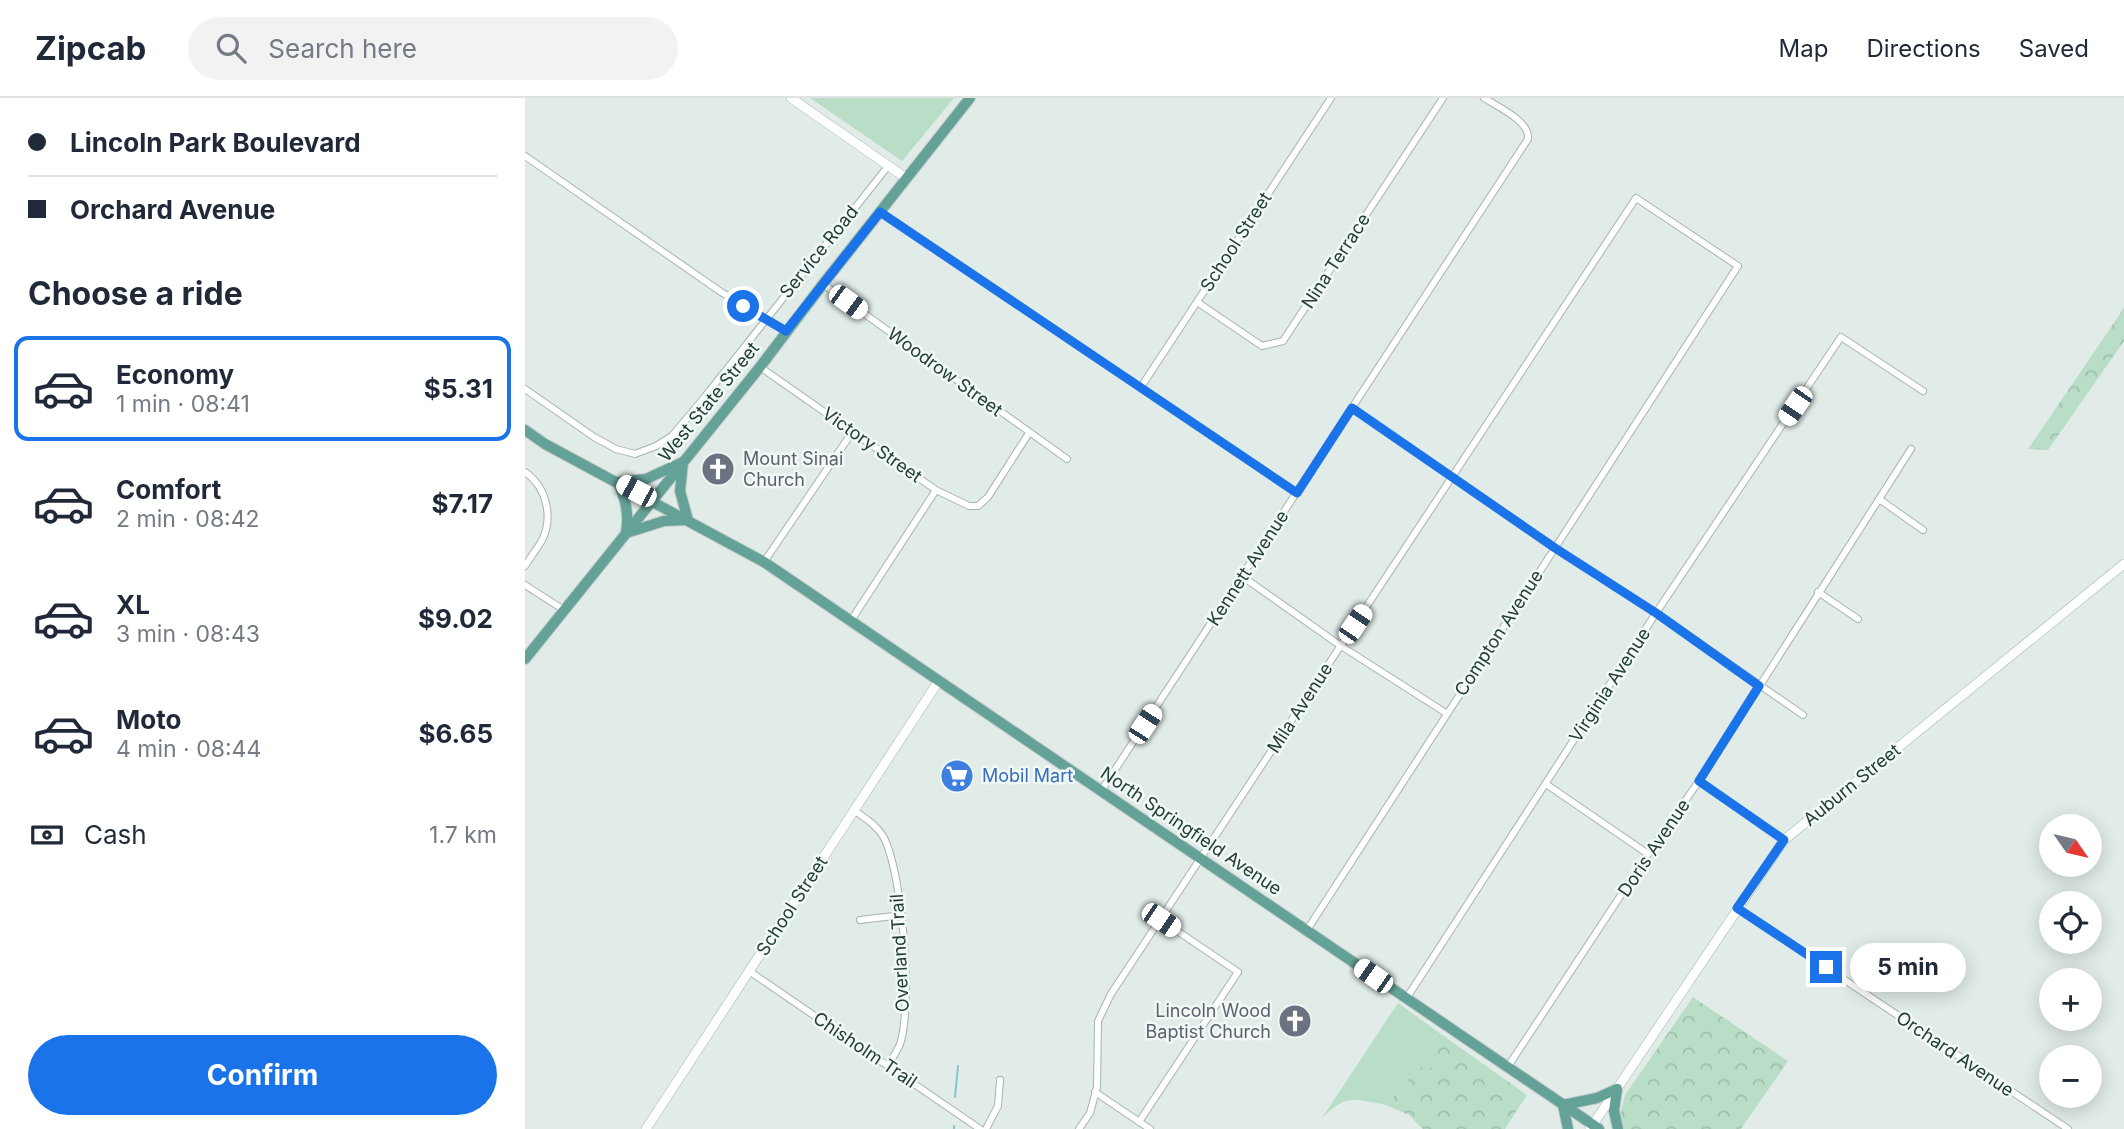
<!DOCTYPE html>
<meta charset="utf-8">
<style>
:root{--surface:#fff;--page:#f2f2f3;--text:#1f2937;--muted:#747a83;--line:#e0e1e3;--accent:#1a73e8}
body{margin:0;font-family:Inter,sans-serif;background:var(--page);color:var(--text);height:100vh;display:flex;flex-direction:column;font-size:26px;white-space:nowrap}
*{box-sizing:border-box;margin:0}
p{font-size:23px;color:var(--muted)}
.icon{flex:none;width:38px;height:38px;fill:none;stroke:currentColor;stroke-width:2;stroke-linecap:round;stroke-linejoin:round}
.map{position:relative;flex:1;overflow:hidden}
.drawer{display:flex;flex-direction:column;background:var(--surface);width:525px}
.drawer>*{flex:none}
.banner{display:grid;align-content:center;height:154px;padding:0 28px;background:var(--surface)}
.needle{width:46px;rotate:124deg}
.controls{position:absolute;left:1514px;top:716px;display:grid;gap:14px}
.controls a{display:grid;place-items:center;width:63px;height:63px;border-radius:50%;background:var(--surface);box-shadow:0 4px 18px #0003;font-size:35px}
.end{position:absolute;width:32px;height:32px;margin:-16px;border:9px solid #1a73e8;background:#fff;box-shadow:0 0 0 4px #fff}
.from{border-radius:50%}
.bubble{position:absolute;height:49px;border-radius:24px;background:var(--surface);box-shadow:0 4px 18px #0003;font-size:23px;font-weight:700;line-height:49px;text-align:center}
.car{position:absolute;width:21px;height:42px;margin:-21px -10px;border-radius:9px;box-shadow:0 0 5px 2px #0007;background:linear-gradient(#fff 24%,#345 0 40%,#fff 0 76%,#345 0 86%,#fff 0)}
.banner b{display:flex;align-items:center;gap:24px;height:66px;font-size:26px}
.banner b+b{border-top:2px solid var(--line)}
.banner i{width:18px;height:18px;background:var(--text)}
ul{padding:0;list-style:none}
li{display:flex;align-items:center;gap:21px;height:105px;margin:0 14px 10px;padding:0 14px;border:4px solid transparent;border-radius:14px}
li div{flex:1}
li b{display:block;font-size:26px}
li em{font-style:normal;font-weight:700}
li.on{border-color:var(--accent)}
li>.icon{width:63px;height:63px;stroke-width:1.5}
h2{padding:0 28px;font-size:32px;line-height:84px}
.pay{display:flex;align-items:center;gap:18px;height:77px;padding:0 28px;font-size:26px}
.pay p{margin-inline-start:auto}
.cta{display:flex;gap:14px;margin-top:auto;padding:14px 28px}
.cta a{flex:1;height:80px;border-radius:42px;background:var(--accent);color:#fff;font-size:28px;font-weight:700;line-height:80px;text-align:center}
header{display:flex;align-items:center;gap:42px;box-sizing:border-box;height:98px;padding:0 35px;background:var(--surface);border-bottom:2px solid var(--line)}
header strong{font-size:33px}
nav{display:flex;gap:38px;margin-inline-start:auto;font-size:24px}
.search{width:490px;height:63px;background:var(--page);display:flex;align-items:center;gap:18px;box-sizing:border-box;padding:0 24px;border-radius:38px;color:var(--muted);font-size:26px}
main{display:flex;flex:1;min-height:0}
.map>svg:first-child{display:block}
.green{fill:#b9ddc6}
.forest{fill:url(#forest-crowns)}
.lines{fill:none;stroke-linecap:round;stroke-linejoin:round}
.stream{stroke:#87c1d2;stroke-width:2}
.street-casing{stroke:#a4b4af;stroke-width:8}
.secondary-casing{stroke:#9fb8b1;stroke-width:10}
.primary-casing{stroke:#c1c9c7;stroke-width:12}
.street{stroke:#fff;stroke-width:6}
.secondary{stroke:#fff;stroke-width:9}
.primary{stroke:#64a297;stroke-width:10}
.route{stroke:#1a73e8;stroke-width:9}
.labels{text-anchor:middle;stroke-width:5;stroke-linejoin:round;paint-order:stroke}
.street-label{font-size:18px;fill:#213d37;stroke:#f1f8f5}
.worship-label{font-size:18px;fill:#5b616d;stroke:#f1f8f5;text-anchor:start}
.shop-label{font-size:18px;fill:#366cbe;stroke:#f1f8f5;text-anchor:start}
</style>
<header>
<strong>Zipcab</strong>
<div class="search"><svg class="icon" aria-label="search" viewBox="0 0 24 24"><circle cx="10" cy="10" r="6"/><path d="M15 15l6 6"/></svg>Search here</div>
<nav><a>Map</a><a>Directions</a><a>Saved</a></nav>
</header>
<main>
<section class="drawer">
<div class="banner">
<b><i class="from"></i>Lincoln Park Boulevard</b>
<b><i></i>Orchard Avenue</b>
</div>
<h2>Choose a ride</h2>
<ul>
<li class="on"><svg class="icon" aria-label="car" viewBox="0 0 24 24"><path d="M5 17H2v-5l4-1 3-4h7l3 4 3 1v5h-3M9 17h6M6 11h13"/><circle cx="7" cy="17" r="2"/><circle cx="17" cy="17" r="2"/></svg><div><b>Economy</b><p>1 min · 08:41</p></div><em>$5.31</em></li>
<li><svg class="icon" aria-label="car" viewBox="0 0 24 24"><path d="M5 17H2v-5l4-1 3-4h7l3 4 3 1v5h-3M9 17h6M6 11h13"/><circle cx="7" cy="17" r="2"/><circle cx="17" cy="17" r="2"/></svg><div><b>Comfort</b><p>2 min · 08:42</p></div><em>$7.17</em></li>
<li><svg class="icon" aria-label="car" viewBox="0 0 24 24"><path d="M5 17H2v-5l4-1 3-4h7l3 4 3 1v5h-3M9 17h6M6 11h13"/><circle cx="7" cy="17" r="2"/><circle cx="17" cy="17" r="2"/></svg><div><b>XL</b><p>3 min · 08:43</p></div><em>$9.02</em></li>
<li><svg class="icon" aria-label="car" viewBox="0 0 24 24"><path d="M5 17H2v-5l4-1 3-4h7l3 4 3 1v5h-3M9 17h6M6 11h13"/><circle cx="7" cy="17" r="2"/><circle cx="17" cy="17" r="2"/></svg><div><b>Moto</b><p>4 min · 08:44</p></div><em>$6.65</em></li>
</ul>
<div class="pay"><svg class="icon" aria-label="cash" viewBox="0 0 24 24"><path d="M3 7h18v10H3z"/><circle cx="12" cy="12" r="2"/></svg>Cash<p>1.7 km</p></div>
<div class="cta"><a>Confirm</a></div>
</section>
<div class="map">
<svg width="1599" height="1031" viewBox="0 0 1599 1031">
<defs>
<pattern id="forest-crowns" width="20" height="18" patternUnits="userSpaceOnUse" patternTransform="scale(1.75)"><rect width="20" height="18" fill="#b9ddc6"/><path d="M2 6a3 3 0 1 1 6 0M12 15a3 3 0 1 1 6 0" fill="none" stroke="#9fbfab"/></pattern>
</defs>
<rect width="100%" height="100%" fill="#e1ece8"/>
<g class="green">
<path d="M285,0H429L377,63Z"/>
<path d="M873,905L913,934L904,946L906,953L918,960L911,970H894L861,1007C829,1001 822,995 797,1020Z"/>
</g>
<g class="forest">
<path d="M1599,210V243L1523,352L1503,351Z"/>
<path d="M1168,899L1263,963L1216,1031H1098L1095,1017L1100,997Z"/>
<path d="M913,934L1002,997L980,1031H898L884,1017L861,1007L894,970H911L917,960L906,953L904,946Z"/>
</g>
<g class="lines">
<g class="stream">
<path d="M430,999L433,968"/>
<path d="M429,1031V1028"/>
</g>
<defs>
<g id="street">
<path d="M0,58L196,194L261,233"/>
<path d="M355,114L772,395"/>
<path d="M298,186L542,361"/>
<path d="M672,204L737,248L758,243L918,0"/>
<path d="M235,269L411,392L444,408H453L463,399L504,335"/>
<path d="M616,289L806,0"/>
<path d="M0,291L69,339L91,351L110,356L131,348L147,338L178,301L364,67"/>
<path d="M827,310L1030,450L1131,515L1278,617"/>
<path d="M0,374C22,389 29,421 16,444C11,452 5,460 0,468"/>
<path d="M1354,401L1398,432"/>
<path d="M239,464L328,333"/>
<path d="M718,479L816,548L921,615"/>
<path d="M0,487L39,512"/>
<path d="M1293,494L1333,521"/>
<path d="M325,524L411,392"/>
<path d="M1174,683L1259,742"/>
<path d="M1021,686L1123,756"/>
<path d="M576,693L1003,41C1005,23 973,9 959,0"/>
<path d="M330,713C340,720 351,727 358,738C378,775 387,902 376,943C374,951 368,959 363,967"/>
<path d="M1212,810L1543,1031"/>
<path d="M335,822L377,817"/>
<path d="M224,873L455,1031"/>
<path d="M881,901L1131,515L1316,239L1398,293"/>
<path d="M982,970L1123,756L1174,683L1386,351"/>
<path d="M570,994L625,1031"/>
<path d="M614,1024L713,874L636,822"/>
<path d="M461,1031L473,1008L475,982"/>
<path d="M554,1031L565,1015L572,989L573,923L586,896L1111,100L1213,168L782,832"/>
</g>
<g id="secondary">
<path d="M266,0L381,80"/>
<path d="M121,1031L413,584"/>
<path d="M1065,1031L1259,742L1599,466"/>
</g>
<g id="primary">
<path d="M0,332L20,346L239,464L1074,1031"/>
<path d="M158,364L155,393L163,422L139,423L101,435C104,415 101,403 93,384L121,381Z"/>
<path d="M0,561L235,269L298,186L445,0"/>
<path d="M1092,991L1089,1013L1093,1031"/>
<path d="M1043,1031L1038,1007L1072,1000L1092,991"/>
</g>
</defs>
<use href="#street" class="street-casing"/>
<use href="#secondary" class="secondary-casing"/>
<use href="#primary" class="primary-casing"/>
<use href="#street" class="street"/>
<use href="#secondary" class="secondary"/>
<use href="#primary" class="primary"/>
</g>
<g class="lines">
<path class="route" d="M218,208L261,233L355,114L772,395L827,310L1030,450L1131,515L1234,588L1174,683L1259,742L1212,810L1301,869"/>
</g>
<defs>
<symbol id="church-disc" viewBox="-11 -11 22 22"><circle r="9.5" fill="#6b7280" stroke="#f1f8f5"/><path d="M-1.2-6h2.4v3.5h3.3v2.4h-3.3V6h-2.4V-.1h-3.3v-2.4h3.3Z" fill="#fff"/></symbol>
<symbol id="supermarket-disc" viewBox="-11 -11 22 22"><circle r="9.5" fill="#3f7fe0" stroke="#f1f8f5"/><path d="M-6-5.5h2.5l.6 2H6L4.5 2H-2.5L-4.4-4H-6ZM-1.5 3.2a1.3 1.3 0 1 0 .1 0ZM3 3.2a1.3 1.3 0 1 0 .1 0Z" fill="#fff"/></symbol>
</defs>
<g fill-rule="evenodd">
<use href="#church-disc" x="174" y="352" width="38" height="38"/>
<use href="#supermarket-disc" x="413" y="659" width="38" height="38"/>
<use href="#church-disc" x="751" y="904" width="38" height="38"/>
</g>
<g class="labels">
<g class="street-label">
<text transform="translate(711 144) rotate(-57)" y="6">School Street</text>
<text transform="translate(294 154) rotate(-51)" y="6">Service Road</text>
<text transform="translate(811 163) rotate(-57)" y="6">Nina Terrace</text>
<text transform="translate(420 274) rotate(36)" y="6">Woodrow Street</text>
<text transform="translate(184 304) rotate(-51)" y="6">West State Street</text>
<text transform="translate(347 347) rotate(35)" y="6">Victory Street</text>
<text transform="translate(723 470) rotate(-57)" y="6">Kennett Avenue</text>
<text transform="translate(974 535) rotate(-57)" y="6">Compton Avenue</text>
<text transform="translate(1085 587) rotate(-57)" y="6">Virginia Avenue</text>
<text transform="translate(775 610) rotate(-57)" y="6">Mila Avenue</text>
<text transform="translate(1327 687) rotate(-39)" y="6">Auburn Street</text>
<text transform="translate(666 733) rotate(34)" y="6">North Springfield Avenue</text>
<text transform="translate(1129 750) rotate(-56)" y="6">Doris Avenue</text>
<text transform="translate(267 808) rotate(-57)" y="6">School Street</text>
<text transform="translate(375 855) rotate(-93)" y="6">Overland Trail</text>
<text transform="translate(340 952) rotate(34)" y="6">Chisholm Trail</text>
<text transform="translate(1430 956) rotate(34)" y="6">Orchard Avenue</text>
</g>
<g class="worship-label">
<text x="218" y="367">Mount Sinai<tspan x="218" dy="21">Church</tspan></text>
<text x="746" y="919" text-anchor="end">Lincoln Wood<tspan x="746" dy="21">Baptist Church</tspan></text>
</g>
<g class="shop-label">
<text x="457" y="684">Mobil Mart</text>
</g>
</g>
</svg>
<div class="controls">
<a><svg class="needle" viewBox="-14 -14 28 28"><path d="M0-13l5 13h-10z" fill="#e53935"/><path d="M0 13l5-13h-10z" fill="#747a83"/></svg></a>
<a><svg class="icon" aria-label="locate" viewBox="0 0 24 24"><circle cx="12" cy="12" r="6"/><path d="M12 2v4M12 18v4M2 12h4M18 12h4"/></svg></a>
<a>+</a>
<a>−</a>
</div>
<i class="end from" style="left:218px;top:208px"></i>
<i class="end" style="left:1301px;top:869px"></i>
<div class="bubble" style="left:1325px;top:845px;width:116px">5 min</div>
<i class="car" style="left:323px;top:204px;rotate:126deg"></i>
<i class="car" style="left:1270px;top:308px;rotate:214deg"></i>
<i class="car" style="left:111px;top:393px;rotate:298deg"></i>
<i class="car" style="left:830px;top:526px;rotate:34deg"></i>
<i class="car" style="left:620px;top:626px;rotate:33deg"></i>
<i class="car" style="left:636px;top:822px;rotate:124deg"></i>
<i class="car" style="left:848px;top:878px;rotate:305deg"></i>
</div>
</main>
